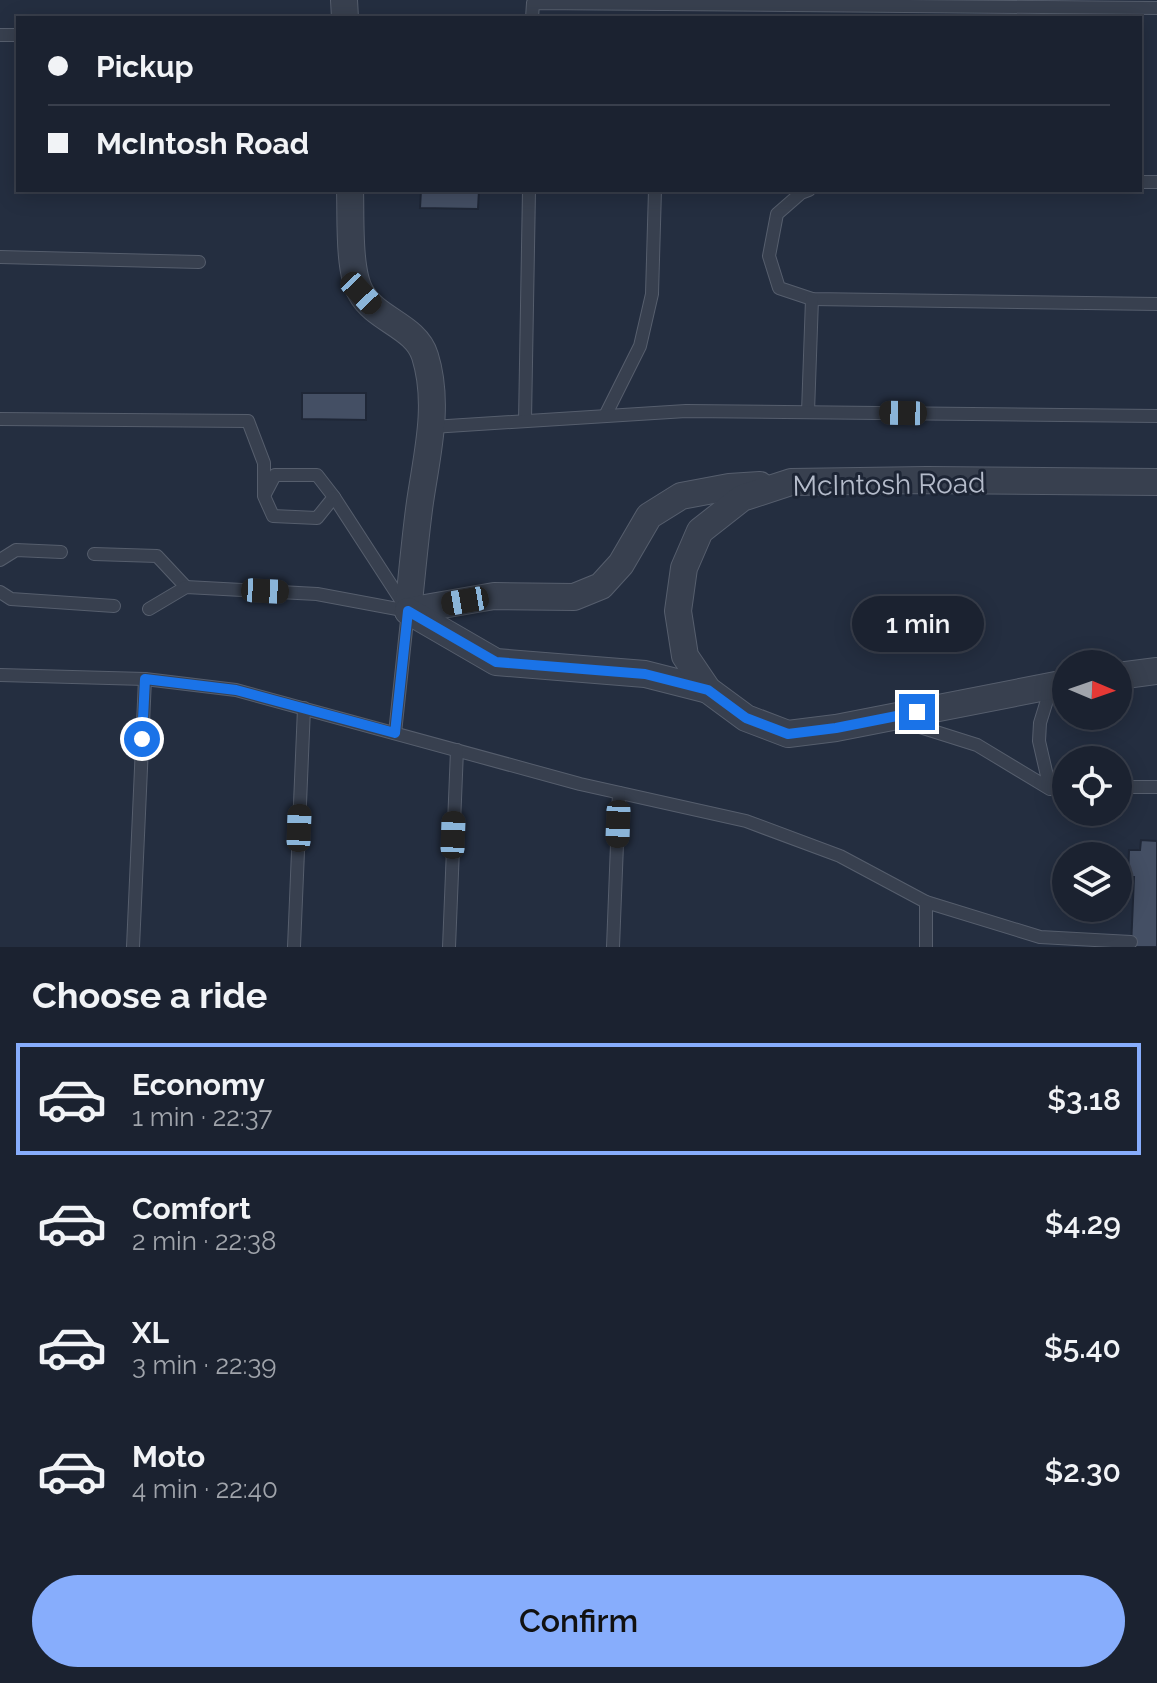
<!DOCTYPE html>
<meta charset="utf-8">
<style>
:root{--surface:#1b2230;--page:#242a38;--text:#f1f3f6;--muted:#a0a4ab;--line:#393f4c;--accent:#87adfc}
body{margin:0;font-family:Raleway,sans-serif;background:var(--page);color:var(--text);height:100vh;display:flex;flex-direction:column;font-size:30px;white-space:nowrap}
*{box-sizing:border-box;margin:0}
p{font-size:26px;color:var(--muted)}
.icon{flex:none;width:44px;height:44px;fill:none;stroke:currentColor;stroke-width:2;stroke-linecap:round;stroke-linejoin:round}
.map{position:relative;height:947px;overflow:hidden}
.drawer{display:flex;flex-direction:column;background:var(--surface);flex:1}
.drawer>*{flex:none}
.top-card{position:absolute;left:16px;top:16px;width:1126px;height:176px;border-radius:0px;box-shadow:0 4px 20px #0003,0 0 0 2px var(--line);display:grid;align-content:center;height:176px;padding:0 32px;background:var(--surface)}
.needle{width:52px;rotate:92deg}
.controls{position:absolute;left:1052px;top:650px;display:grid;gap:16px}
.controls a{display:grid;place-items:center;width:80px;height:80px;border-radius:50%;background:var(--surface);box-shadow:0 4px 20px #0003,0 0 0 2px var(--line);font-size:40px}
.end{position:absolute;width:36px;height:36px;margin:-18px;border:10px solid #1a73e8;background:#fff;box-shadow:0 0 0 4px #fff}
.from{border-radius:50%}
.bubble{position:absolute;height:56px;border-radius:28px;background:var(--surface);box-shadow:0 4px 20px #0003,0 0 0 2px var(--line);font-size:26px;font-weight:600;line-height:56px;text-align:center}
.car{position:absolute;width:24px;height:48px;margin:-24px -12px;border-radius:10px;box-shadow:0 0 6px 2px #0007;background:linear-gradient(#222 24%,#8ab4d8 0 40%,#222 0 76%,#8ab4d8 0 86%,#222 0)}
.top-card b{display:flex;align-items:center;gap:28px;height:76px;font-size:30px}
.top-card b+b{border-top:2px solid var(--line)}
.top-card i{width:20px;height:20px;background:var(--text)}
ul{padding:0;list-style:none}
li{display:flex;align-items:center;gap:24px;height:112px;margin:0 16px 12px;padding:0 16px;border:4px solid transparent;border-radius:0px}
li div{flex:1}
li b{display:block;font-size:30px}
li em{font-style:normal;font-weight:600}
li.active{border-color:var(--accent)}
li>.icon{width:72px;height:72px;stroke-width:1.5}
h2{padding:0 32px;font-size:36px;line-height:96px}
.cta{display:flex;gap:16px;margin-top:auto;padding:16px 32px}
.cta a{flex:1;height:92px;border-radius:48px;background:var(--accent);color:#111;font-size:32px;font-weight:600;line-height:92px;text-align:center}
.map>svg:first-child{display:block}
.building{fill:#444f64;stroke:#1f2737;stroke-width:2}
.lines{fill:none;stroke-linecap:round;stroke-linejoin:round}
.lane-casing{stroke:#565e6d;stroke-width:14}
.street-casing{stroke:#565e6d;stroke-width:28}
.lane{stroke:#38404f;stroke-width:12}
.street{stroke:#38404f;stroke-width:26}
.route{stroke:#1a73e8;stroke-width:10}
.labels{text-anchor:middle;stroke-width:6;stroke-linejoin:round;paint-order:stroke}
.street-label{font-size:28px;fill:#b4bbca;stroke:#1d2535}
</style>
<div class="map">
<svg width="1157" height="947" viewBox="0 0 1157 947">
<rect width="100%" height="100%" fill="#242e40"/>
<g class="building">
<path d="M421,190H479L478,209L420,208Z"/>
<path d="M302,393H366V420L302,419Z"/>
<path d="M1141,840L1157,841V947H1131L1134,877H1128L1129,850H1140Z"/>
</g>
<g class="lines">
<defs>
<g id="lane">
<path d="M532,18L533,3L1157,8"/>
<path d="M0,35H18"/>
<path d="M1140,182H1157"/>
<path d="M809,190L801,193L777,214L769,256L779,288L812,299L1157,304"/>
<path d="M0,257L199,262"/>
<path d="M808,412L812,299"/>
<path d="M605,416L640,346L652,294L655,190"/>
<path d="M0,419L248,421L264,463V496L273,516L317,518L334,497L317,475H275L264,496"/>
<path d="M525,421L529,190"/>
<path d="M432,427L686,411L1157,416"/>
<path d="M334,497L408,611L395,733"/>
<path d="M94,554L157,556L186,587"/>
<path d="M0,560L16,550L61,552"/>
<path d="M0,592L11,599L114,606"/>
<path d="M149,609L186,587L317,594L408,611"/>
<path d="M0,675L145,679L236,690L580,784L746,821L840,856L926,902L1040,937L1131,942"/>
<path d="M901,721L977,745L1050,789L1039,741L1040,723L1052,684"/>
<path d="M1118,787H1157"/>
<path d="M133,947L145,679"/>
<path d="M294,947L304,708"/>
<path d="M449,947L457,750"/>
<path d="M613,947L619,793"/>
<path d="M926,947V902"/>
</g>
<g id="street">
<path d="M344,0L345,18"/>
<path d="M350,190C351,216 348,271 361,293C376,320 416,326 425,356C440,404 427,454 420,502C415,538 412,575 408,611"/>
<path d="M408,611L494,596L574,597L601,586L621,564L649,516L681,496L729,487L760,485"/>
<path d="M408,611L496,662L645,674L708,690"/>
<path d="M1118,676L1157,671"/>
<path d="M1066,683L836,728L788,734L746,718L708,690L685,656L678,611L684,568L700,531L742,498L791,482L927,480L1157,482"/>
</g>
</defs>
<use href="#lane" class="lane-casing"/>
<use href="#street" class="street-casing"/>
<use href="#lane" class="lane"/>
<use href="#street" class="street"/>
</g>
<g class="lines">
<path class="route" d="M142,739L145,679L236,690L395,733L408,611L496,662L645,674L708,690L746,718L788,734L836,728L917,712"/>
</g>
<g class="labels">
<g class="street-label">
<text transform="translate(889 484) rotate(-1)" y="10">McIntosh Road</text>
</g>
</g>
</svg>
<div class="controls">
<a><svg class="needle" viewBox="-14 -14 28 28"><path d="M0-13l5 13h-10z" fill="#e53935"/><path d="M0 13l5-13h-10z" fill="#a0a4ab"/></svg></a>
<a><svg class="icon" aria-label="locate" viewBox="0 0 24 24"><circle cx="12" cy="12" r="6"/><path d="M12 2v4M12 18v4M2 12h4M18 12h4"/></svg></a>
<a><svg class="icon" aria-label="layers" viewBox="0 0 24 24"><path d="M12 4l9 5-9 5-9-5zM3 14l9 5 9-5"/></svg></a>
</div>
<i class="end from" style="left:142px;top:739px"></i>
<i class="end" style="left:917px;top:712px"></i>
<div class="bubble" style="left:852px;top:596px;width:132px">1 min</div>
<i class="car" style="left:361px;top:293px;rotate:137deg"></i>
<i class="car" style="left:903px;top:413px;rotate:271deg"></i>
<i class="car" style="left:265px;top:591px;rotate:93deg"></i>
<i class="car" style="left:465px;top:601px;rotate:260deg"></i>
<i class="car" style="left:618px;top:824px;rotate:182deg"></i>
<i class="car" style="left:299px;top:828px;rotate:2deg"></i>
<i class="car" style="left:453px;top:835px;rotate:2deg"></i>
<div class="top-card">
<b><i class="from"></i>Pickup</b>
<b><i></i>McIntosh Road</b>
</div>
</div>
<section class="drawer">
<h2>Choose a ride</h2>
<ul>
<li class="active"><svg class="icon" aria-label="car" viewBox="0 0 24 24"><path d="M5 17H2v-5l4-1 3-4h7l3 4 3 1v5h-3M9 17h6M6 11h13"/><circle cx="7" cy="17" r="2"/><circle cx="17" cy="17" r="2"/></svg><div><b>Economy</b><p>1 min · 22:37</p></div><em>$3.18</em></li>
<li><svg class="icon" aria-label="car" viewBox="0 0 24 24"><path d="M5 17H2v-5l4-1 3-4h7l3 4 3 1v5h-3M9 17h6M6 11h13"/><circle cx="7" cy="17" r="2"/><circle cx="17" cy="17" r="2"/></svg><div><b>Comfort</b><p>2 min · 22:38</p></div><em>$4.29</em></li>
<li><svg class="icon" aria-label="car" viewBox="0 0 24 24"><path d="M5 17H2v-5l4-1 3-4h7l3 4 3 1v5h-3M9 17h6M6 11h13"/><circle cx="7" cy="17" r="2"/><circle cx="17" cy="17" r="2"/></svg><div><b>XL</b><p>3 min · 22:39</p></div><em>$5.40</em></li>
<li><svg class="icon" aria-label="car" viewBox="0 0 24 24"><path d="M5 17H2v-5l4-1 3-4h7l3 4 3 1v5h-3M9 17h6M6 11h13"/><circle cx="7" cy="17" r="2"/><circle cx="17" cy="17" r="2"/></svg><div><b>Moto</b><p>4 min · 22:40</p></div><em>$2.30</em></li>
</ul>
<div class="cta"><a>Confirm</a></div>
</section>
